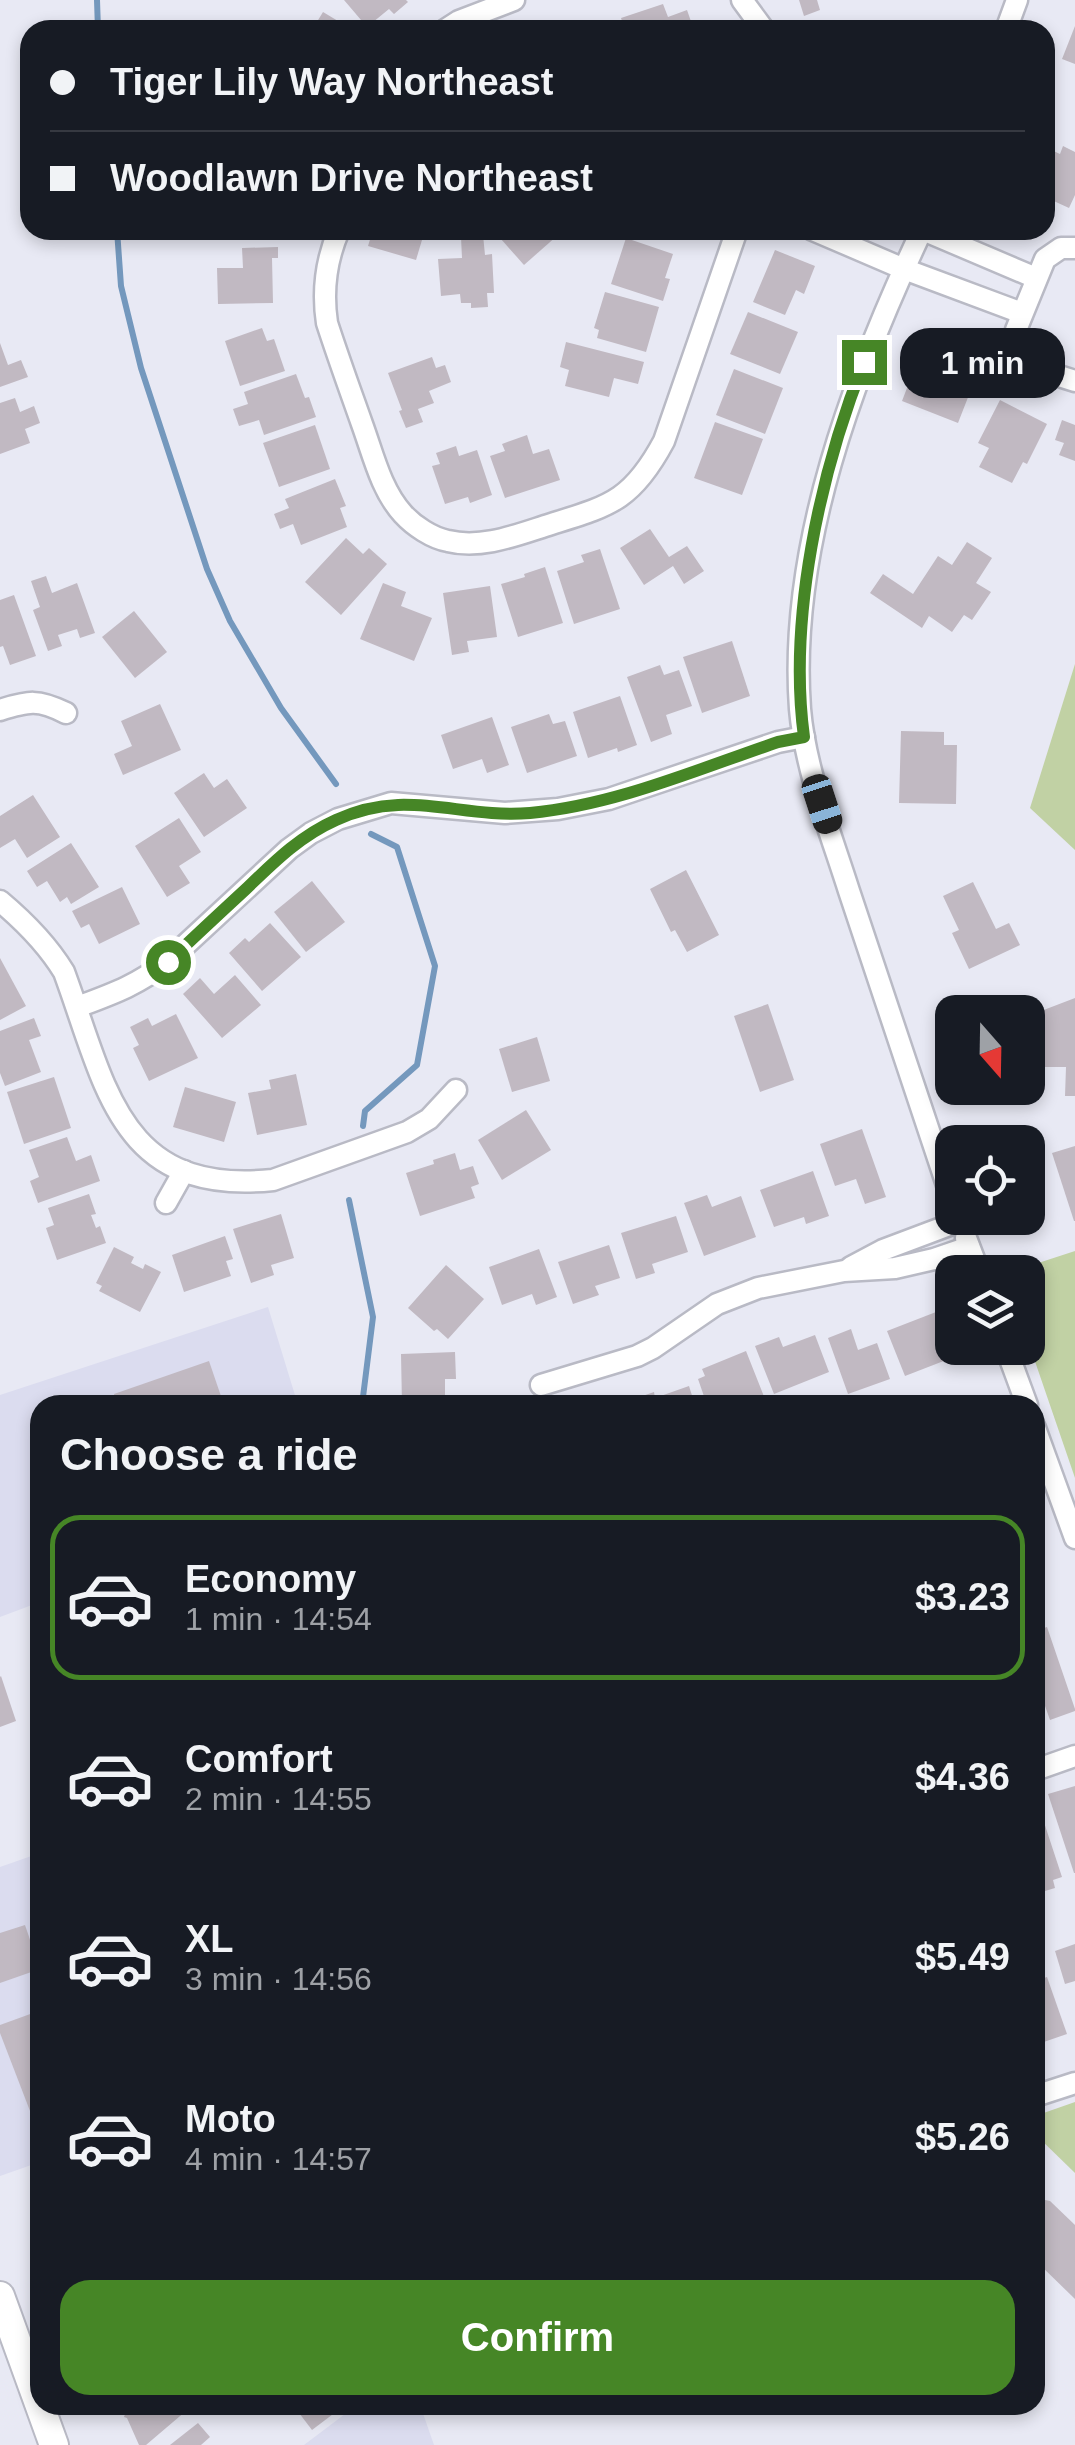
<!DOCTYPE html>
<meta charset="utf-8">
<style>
:root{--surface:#171b24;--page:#242831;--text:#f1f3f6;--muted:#9ea1a6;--line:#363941;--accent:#468626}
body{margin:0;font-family:Helvetica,sans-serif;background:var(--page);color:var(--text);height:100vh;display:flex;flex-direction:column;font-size:38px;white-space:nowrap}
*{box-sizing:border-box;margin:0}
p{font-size:32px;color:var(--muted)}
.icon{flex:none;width:55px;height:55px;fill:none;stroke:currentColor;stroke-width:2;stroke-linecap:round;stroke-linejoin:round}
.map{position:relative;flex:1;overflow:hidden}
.details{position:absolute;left:30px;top:1395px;width:1015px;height:1020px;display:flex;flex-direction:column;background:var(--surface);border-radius:30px;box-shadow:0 5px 15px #0003}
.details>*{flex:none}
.top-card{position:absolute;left:20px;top:20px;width:1035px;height:220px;border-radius:30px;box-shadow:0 5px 15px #0003;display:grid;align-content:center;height:220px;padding:0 30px;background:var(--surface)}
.needle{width:65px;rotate:160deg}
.controls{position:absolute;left:935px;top:995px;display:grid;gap:20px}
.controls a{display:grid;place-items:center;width:110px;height:110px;border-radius:20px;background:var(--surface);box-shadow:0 5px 15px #0003;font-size:50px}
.end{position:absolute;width:45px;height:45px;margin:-22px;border:12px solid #468626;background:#fff;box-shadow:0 0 0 5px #fff}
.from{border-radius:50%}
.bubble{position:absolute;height:70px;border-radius:30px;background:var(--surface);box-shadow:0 5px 15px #0003;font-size:32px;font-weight:700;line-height:70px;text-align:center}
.car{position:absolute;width:30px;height:60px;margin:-30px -15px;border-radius:12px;box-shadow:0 0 8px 2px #0007;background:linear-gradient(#222 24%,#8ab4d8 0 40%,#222 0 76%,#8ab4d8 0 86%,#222 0)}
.top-card b{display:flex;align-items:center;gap:35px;height:95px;font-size:38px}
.top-card b+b{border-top:2px solid var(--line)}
.top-card i{width:25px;height:25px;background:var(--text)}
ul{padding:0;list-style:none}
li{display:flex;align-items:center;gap:30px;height:165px;margin:0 20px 15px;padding:0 10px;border:5px solid transparent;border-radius:30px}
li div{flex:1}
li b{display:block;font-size:38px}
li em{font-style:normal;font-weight:700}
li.on{border-color:var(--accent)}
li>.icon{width:90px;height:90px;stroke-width:1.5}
h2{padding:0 30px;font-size:45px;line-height:120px}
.cta{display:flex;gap:20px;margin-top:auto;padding:20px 30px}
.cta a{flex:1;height:115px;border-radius:30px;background:var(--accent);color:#fff;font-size:40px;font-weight:700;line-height:115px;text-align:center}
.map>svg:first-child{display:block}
.built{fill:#dbdcef}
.green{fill:#c1d1a4}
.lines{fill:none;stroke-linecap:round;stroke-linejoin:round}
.stream{stroke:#7498bd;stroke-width:6}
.building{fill:#c1b9c2}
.minor-casing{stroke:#b9bac5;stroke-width:25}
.major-casing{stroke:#b9bac5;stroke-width:32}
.minor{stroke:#fff;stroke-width:20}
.major{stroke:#fff;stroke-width:28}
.route{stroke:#468626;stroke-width:12}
</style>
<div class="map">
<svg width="1075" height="2445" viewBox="0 0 1075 2445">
<rect width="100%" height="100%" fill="#e8e9f4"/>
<g class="built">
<path d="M268,1307L298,1405H40V1602L0,1617V1395Z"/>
<path d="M40,1853V2162L0,2176V1867Z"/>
<path d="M357,2405H420L434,2445H304Z"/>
</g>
<g class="green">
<path d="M1075,664V850L1030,808Z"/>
<path d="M1075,1251V1478L1028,1341V1272H1011Z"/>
<path d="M1075,2102V2173L1035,2134V2116Z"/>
</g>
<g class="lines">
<g class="stream">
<path d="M97,0L98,30"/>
<path d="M117,230L121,286L141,368L207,569L230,621L281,708L336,784"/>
<path d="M363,1126L365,1111L417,1065L435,966L397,847L371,834"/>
<path d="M349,1200L373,1317L362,1405"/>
</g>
</g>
<g class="building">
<path d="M344,0H406L408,2L394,14L389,9L367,27Z"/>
<path d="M799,0H817L820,10L804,16Z"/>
<path d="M663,4L668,17L687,10L694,30H625L621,18Z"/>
<path d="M323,12L353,30H312Z"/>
<path d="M1075,26V64L1062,59Z"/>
<path d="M1063,146L1075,152V195L1069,208L1045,197V147L1060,154Z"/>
<path d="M373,230H425L416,260L368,246Z"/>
<path d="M493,230H554L558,235L524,265Z"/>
<path d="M483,235L485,255L492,254L494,293H487L488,307L471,308V303H461L460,294L441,296L438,259L462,258L461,237Z"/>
<path d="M626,238L673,254L665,278L670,279L663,301L611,284Z"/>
<path d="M278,247V258H272L273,303L218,304L217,268H243L242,248Z"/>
<path d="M775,250L815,266L804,294L796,290L785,315L753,302Z"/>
<path d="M605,292L659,307L646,352L597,338L599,330L594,328Z"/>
<path d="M748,312L798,332L780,374L730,354Z"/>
<path d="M262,328L267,341L274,339L285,371L240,386L225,341Z"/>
<path d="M930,328L950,335L936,371L958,379L960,376L974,382L958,423L902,401Z"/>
<path d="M566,342L644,362L638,384L614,378L609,397L565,386L569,370L560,367Z"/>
<path d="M0,343L8,365L21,360L28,377L0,387Z"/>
<path d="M432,357L436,368L445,365L451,382L429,391L434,403L418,409L423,422L406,428L399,411L402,410L388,373Z"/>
<path d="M734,369L783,388L765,434L716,415Z"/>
<path d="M296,374L305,398L309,397L316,417L264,435L259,420L239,426L233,409L248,404L244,392Z"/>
<path d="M15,398L20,412L34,406L40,423L25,429L30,443L0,454V403Z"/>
<path d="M1000,400L1047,424L1027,464L1023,462L1012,483L979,467L989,448L978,443Z"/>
<path d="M1062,420L1075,425V461L1059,455L1064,443L1055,440Z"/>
<path d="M715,422L763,439L742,495L694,478Z"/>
<path d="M315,425L330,469L279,487L263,443Z"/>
<path d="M527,435L533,454L549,449L560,480L505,498L490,456L505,451L502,444Z"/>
<path d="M456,446L459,456L477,450L492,495L470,503L468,497L445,504L432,466L440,464L436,453Z"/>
<path d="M335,479L346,506L340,508L347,527L301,545L293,524L280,529L274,514L289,508L285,499Z"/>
<path d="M650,529L669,557L687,546L704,571L684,584L673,566L644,585L620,548Z"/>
<path d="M346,538L363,554L369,548L387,564L341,615L305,582Z"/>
<path d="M967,542L992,558L976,583L991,592L972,620L964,615L952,632L929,616L922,628L870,593L883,574L913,594L938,556L952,565Z"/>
<path d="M600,549L620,609L574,624L557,571L584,562L581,555Z"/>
<path d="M545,567L563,623L518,637L501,584L525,577L524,574Z"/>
<path d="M46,576L52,593L77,583L95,633L80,638L77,629L58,635L62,646L48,651L33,610L40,607L31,581Z"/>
<path d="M383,583L406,592L401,606L432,618L414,661L360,639Z"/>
<path d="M490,586L497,637L467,641L469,652L452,655L443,593Z"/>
<path d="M14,595L36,656L10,665L3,646L0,647V600Z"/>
<path d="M134,611L167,652L135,678L102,637Z"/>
<path d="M732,641L750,696L702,713L683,657Z"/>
<path d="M660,665L664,675L679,670L692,706L666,715L672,734L651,742L627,677Z"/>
<path d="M620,696L637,745L618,752L617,748L588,758L573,712Z"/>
<path d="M160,704L181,750L123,775L114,754L132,746L121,721Z"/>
<path d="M549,714L553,724L565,721L577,756L527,773L511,727Z"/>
<path d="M492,717L509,765L487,773L482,759L453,769L441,735Z"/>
<path d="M901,731L944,732V745H957L956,804L899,803Z"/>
<path d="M204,773L214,788L227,779L247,808L204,837L174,793Z"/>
<path d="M33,795L60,837L27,858L15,839L0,848V816Z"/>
<path d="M179,818L201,852L179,866L190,883L167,897L135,846Z"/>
<path d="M71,843L99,887L71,904L67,897L60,902L47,881L37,887L27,871Z"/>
<path d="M686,870L719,935L687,952L675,930L671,932L650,889Z"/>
<path d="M312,881L345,922L306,952L274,912Z"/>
<path d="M973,882L996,929L1009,923L1020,945L969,969L952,933L959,930L943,896Z"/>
<path d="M122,887L140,924L99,944L89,924L81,928L72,911Z"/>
<path d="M270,923L301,957L262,991L229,953L245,938L249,942Z"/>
<path d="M0,958L26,1006L0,1020Z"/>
<path d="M235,975L261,1005L222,1038L183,994L200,978L214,994Z"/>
<path d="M1075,998V1096H1065L1066,1067H1040L1039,1090H1028V1016Z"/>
<path d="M768,1004L794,1080L760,1092L734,1016Z"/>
<path d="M176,1014L198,1058L149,1081L133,1048L139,1045L130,1027L148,1018L152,1026Z"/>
<path d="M34,1018L41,1036L29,1040L41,1072L5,1086L0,1073V1031Z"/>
<path d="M537,1037L550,1081L512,1092L499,1049Z"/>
<path d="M296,1074L307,1125L257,1135L248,1093L271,1089L269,1080Z"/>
<path d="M54,1077L71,1128L24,1144L7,1092Z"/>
<path d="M185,1087L236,1102L224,1142L173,1127Z"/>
<path d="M526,1110L551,1150L502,1180L478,1140Z"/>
<path d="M862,1129L886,1197L865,1204L856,1179L835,1186L820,1144Z"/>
<path d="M67,1137L76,1161L91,1155L100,1181L38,1203L30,1181L39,1177L29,1150Z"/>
<path d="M1075,1146V1221H1074L1052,1153Z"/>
<path d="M455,1153L460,1170L473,1166L479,1184L471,1187L475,1198L420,1216L406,1173L434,1164L433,1160Z"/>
<path d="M813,1171L829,1216L806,1224L804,1217L774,1227L760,1190Z"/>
<path d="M89,1194L96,1214L91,1215L96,1228L100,1226L106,1243L57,1260L46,1228L54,1225L48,1208Z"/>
<path d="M707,1195L712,1207L741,1196L756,1237L704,1256L684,1203Z"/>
<path d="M281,1214L294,1258L271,1265L274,1275L251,1283L233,1229Z"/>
<path d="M676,1216L688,1252L652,1264L655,1273L636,1279L621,1233Z"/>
<path d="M225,1236L233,1259L226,1261L231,1276L184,1292L172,1255Z"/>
<path d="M609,1245L620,1278L595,1286L599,1295L573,1304L558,1262Z"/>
<path d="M114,1247L134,1257L131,1263L143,1269L145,1264L161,1272L140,1312L99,1291L102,1286L96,1283Z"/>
<path d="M539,1249L557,1297L536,1305L532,1294L502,1305L489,1267Z"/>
<path d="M446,1265L484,1299L448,1339L437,1329L434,1331L408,1308Z"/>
<path d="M936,1312L954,1357L905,1376L887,1331Z"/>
<path d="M851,1329L858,1350L877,1343L890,1379L848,1394L828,1338Z"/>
<path d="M815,1335L829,1372L774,1394L755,1346L779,1337L783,1347Z"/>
<path d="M746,1351L765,1399L751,1405H707L698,1379L705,1376L702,1369Z"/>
<path d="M455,1352L456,1379H445V1405H402L401,1354Z"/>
<path d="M209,1361L224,1405H117L114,1394Z"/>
<path d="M689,1386L695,1405H632L631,1400L654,1392L655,1398Z"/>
<path d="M1047,1627L1075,1709V1711L1050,1720L1039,1689L1035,1691V1631Z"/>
<path d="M1,1676L16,1721L0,1727V1677Z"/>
<path d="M1075,1786V1873H1074L1048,1794Z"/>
<path d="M1036,1798L1062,1877L1053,1880L1055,1888L1035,1894Z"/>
<path d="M25,1925L40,1969L0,1983V1933Z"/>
<path d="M1075,1944V1981L1065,1984L1055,1951Z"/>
<path d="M1047,1977L1067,2034L1035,2045V1981Z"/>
<path d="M33,2013L40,2030V2137L0,2033V2025Z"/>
<path d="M1035,2198L1050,2201L1075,2225V2299L1035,2260Z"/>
<path d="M134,2405H193L146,2445H139L127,2418L124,2417L128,2406L131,2407Z"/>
<path d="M293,2405H345L312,2430Z"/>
<path d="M198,2423L210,2437L201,2445H170Z"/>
</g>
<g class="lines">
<defs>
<g id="minor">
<path d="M742,0L764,30"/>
<path d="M445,30L459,21L514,0"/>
<path d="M1006,30L1017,0"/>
<path d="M339,230C326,260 322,290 327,323C338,357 350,390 362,424C373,454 381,490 403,514C414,526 432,538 448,541C480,549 514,536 545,526C608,506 631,503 664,441L737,230"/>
<path d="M813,230L904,269L1022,313"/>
<path d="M922,230C854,374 788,547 800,709C805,769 831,834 849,891C883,994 917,1097 952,1200"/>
<path d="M923,230L1036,278"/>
<path d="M1075,248H1061L1045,259L1016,330V346L1023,359L1037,369L1075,381"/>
<path d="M0,710C29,701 38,699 66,713"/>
<path d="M0,901C25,922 47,944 64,972C106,1086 119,1196 273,1180L407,1132L429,1119L456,1090"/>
<path d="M77,1007C112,994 138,985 168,961L289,849L311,833L338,819L391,803L505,813L558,809L609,799L778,742L804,737"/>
<path d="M166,1203L184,1171"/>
<path d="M966,1238L979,1272"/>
<path d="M851,1267L883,1250L960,1221"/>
<path d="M1006,1348L1027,1405"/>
<path d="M541,1385L637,1356L653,1348L717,1304L758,1288L844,1271L895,1268L934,1259L969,1247"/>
<path d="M1035,1428L1075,1538"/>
<path d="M1035,1770L1075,1756"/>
<path d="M1035,2096L1075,2083"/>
</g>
<path id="major" d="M0,2296L54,2445"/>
</defs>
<use href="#minor" class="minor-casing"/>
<use href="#major" class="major-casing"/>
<use href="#minor" class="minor"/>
<use href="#major" class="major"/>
</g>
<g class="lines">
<path class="route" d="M168,962C194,937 220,913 246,889C274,862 300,836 336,820C407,787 459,819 530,813C616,805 698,769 778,742L804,737C788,618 820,473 864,362"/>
</g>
</svg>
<div class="controls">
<a><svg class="needle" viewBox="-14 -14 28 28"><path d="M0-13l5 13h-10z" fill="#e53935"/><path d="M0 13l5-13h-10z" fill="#9ea1a6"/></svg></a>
<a><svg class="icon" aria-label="locate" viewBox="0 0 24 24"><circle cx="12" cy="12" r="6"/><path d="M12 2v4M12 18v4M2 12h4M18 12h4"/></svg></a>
<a><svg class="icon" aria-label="layers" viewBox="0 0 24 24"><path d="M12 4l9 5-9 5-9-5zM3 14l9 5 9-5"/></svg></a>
</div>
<i class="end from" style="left:168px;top:962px"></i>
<i class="end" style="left:864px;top:362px"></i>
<div class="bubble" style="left:900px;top:328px;width:165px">1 min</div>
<i class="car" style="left:822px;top:804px;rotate:162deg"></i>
<div class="top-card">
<b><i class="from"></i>Tiger Lily Way Northeast</b>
<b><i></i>Woodlawn Drive Northeast</b>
</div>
<section class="details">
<h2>Choose a ride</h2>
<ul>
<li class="on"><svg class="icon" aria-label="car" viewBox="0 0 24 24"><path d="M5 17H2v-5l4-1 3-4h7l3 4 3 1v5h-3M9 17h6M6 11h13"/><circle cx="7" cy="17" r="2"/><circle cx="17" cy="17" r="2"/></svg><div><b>Economy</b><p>1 min · 14:54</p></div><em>$3.23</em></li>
<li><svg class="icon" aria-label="car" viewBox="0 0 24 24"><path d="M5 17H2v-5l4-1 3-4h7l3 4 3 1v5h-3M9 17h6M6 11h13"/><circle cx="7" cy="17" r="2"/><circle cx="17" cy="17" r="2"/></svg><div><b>Comfort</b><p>2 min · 14:55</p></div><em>$4.36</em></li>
<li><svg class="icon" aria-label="car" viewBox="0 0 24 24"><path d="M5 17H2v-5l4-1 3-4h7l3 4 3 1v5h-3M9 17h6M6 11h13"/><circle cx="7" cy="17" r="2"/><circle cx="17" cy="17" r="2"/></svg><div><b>XL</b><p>3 min · 14:56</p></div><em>$5.49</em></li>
<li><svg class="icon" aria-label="car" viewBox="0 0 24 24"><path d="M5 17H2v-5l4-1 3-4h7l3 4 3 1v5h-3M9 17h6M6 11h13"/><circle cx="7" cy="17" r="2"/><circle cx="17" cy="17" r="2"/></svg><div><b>Moto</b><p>4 min · 14:57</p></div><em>$5.26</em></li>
</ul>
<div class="cta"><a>Confirm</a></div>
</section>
</div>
